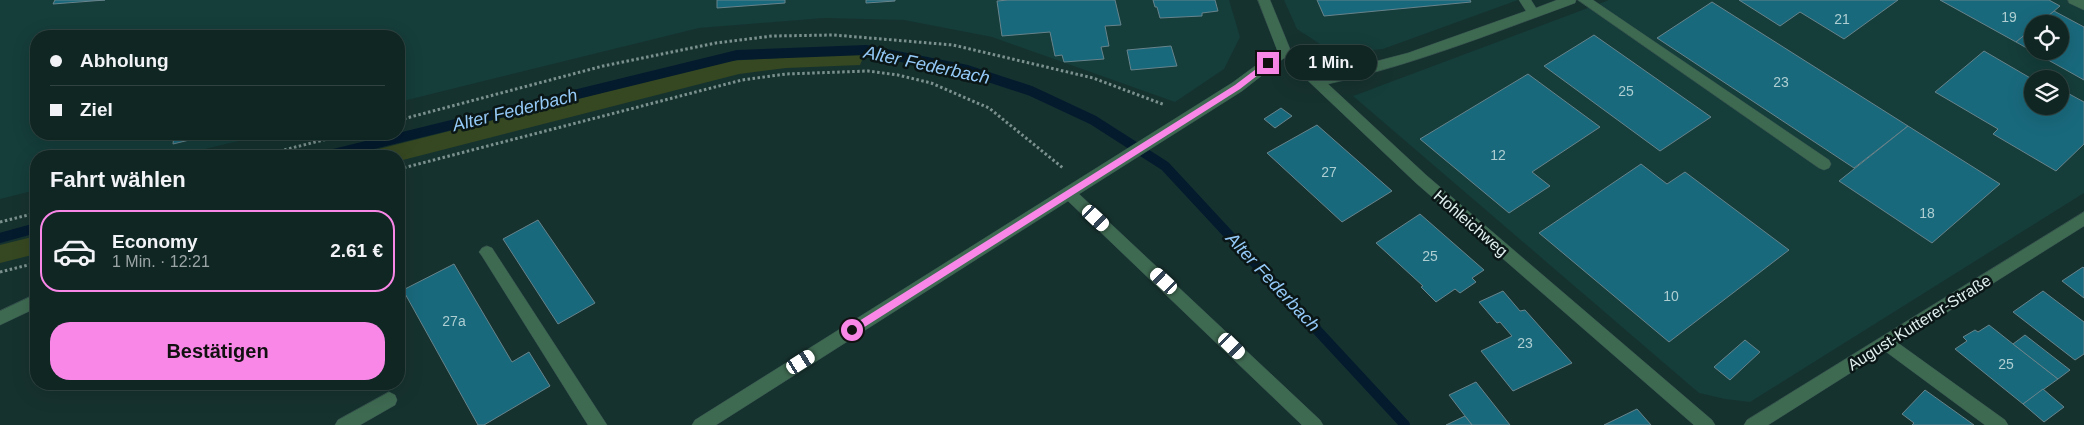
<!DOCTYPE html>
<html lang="de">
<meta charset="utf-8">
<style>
:root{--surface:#102623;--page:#192e2b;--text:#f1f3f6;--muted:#9ca5a6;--line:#304341;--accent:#f987e8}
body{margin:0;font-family:Arial,sans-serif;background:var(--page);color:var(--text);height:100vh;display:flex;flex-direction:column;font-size:19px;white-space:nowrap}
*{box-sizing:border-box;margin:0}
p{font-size:16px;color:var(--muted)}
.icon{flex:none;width:28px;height:28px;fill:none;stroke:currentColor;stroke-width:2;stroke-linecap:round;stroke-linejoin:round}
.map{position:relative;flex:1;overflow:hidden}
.drawer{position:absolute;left:30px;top:150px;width:375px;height:240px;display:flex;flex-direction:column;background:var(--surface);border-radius:20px;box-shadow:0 5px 20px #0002,0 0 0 1px var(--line)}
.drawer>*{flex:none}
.banner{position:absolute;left:30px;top:30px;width:375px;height:110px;border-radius:20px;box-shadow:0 5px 20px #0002,0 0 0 1px var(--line);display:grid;align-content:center;height:110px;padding:0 20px;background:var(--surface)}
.controls{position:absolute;left:2024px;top:15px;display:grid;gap:10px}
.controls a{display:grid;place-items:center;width:45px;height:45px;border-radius:50%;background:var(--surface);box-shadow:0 5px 20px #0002,0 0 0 1px var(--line);font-size:25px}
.end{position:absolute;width:22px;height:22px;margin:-11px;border:6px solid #f987e8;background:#111;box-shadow:0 0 0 2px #111}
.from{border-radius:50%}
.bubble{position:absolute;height:35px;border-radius:18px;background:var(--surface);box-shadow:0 5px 20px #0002,0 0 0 1px var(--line);font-size:16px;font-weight:700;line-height:35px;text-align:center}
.car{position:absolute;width:15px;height:30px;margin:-15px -8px;border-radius:6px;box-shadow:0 0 4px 1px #0007;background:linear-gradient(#fff 24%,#345 0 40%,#fff 0 76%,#345 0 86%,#fff 0)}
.banner b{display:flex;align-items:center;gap:18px;height:48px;font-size:19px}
.banner b+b{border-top:1px solid var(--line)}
.banner i{width:12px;height:12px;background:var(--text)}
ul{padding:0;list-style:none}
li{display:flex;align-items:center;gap:15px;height:82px;margin:0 10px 8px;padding:0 10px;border:2px solid transparent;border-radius:20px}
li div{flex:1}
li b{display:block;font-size:19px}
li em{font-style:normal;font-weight:700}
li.selected{border-color:var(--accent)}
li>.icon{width:45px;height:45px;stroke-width:1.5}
h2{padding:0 20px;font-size:22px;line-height:60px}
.action{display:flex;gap:10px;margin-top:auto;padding:10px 20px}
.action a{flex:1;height:58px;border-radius:20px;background:var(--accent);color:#111;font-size:20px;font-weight:700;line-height:58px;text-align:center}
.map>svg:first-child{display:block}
.built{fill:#153d3a;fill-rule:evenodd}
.green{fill:#364821}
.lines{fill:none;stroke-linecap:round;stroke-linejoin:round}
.stream{stroke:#041b2e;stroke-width:10}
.building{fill:#19697c;stroke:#67838b}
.minor-casing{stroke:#36504e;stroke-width:1}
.path{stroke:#7b918e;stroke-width:3;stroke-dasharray:2.5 2.5;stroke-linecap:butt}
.minor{fill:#3f6a52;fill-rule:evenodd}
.route{fill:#f987e8}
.labels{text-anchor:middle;stroke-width:5;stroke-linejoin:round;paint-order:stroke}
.number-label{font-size:14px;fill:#aeced2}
.street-label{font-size:16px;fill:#e0f0ee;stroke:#0b1716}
.water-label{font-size:18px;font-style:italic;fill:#94c9f8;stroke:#0b1716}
</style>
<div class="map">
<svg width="2084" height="425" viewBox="0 0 2084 425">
<rect width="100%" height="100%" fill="#16322f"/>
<g class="built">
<path d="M0,0H1229L1240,37L1224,69L1175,102L992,37L904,20L824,18L699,28L399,102V36H36V134H267L176,156H36V190L0,199Z"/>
<path d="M1284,0H1518L1383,49L1335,54L1297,29Z"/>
<path d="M1609,0H2084V193L1750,402L1725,399L1699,393L1353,96ZM2032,24H2060V51H2032ZM2032,79H2060V106H2032Z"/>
</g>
<g class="green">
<path d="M865,53L860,65L786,68L739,74L399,161V156H351L727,61Z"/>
<path d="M36,236V254L0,263V245Z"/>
</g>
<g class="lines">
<g class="stream">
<path d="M325,156L737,55L866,50L967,70L1031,91L1093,120L1165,166L1405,425"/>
<path d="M0,238L36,228"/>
</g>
</g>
<g class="building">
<path d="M55,0H105L53,4Z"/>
<path d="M717,0H785V3L717,8Z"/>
<path d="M866,0H895V1L866,3Z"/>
<path d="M1008,0H1115L1121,25L1105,26L1109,46L1101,47L1104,59L1064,62L1062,55L1055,56L1050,32L1002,36L997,1Z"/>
<path d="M1153,0H1215L1218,11L1202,13V16L1160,18L1157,7H1155Z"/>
<path d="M1317,0H1470L1471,2L1324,16Z"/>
<path d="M1739,0H1898L1844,39L1800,12L1780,26Z"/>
<path d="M1940,0H2049L2060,6L2039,24H2032V29L2016,42Z"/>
<path d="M1712,2L1908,126L1854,168L1657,38Z"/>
<path d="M2054,11L2084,27V80L2016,42L2032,29V51H2060V24H2039Z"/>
<path d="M1594,35L1711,117L1660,151L1544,66Z"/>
<path d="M1171,46L1177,66L1131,70L1127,50Z"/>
<path d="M1984,51L2032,79V106H2060V89L2084,102V144L2056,171L1993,134L1998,129L1935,92Z"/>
<path d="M1528,74L1600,127L1532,172L1550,186L1509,213L1420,139Z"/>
<path d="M1281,108L1292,116L1275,128L1264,119Z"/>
<path d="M1317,125L1392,191L1342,222L1267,153Z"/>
<path d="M1908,126L2000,184L1932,243L1839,181Z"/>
<path d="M174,134H214L173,144Z"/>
<path d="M1641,164L1667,184L1685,172L1789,250L1669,342L1539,233Z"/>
<path d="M1420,214L1484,270L1472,278L1476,282L1460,293L1455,289L1436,302L1421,287L1423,286L1376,243Z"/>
<path d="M538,220L595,303L558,324L503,239Z"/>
<path d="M454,264L512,362L529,352L550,386L484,425H478L403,290Z"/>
<path d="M2083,267L2084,268V298L2062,281Z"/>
<path d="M1503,291L1520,311L1525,310L1572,363L1513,391L1481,351L1512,336L1500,322L1497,323L1479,302Z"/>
<path d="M2043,291L2084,322V354L2075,360L2013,312Z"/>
<path d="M1989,325L2013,344L2058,379L2023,404L1955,349L1967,341L1963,337L1975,330L1978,332Z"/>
<path d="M2025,335L2070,370L2058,379L2013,344Z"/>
<path d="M1745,340L1760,352L1730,380L1714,367Z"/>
<path d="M1476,382L1510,425H1472L1449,395Z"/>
<path d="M2043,389L2064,407L2044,422L2023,404Z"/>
<path d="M1925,390L1974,425H1912L1914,423L1902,414Z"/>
<path d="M1637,409L1651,425H1604Z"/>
<path d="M1465,416L1472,425H1446Z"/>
</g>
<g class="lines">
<defs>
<g id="minor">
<path d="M1258,0H1270L1290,49L1320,76L1408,53L1526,11L1519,0H1531L1536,8L1557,0H1576L1575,3C1493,33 1413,65 1328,84L1426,175L1712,420L1715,425H1694L1416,183L1284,58L1242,91L1079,194L1320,420L1323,425H1302L1068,201L716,425H692L695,420L1232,83L1277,50Z"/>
<path d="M1578,0H1593L1829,160L1831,164L1829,168L1824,170L1819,168Z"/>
<path d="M2068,0H2084V10L2069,3Z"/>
<path d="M2084,212V226L1898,343L2005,420L2008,425H1985L1885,351L1768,425H1744L1747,420Z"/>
<path d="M487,246L492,248L607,425H588L482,256L479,252L482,248Z"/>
<path d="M36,294V308L0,325V311Z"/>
<path d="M389,392L395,395L397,400L395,405L360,425H335L338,420Z"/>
</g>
</defs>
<use href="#minor" class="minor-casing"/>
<g class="path">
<path d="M399,120L603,66L716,43L772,36L834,35L953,45L1093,78L1165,105"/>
<path d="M260,156L347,134"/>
<path d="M399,169L742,80L786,74L868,71L898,75L931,83L989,108L1063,168"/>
<path d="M0,222L36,213"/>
<path d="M0,272L36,263"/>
</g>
<use href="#minor" class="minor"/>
</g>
<path class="route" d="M1268,60L1271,61V65L1240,89L855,333H848V328L1235,85Z"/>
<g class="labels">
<g class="number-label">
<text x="2009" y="22">19</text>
<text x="1842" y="24">21</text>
<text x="1781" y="87">23</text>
<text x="1626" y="96">25</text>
<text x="1498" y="160">12</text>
<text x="1329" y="177">27</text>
<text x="1927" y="218">18</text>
<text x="1430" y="261">25</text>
<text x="1671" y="301">10</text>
<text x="454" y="326">27a</text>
<text x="1525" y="348">23</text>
<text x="2006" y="369">25</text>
</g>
<g class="street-label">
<text transform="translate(1471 223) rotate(41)" y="6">Hohleichweg</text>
<text transform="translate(1919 322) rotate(-32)" y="6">August-Kutterer-Straße</text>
</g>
<g class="water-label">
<text transform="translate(927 65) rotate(12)" y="6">Alter Federbach</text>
<text transform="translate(515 110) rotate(-14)" y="6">Alter Federbach</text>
<text transform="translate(1273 282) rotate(47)" y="6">Alter Federbach</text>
</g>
</g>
</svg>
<div class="controls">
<a><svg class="icon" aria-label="locate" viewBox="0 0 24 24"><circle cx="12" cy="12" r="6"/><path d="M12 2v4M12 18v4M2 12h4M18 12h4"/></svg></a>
<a><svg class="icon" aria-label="layers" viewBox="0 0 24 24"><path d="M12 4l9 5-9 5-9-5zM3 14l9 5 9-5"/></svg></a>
</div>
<i class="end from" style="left:852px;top:330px"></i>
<i class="end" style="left:1268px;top:63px"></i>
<div class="bubble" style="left:1285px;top:45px;width:92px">1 Min.</div>
<i class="car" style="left:1096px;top:218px;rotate:133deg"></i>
<i class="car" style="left:1164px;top:281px;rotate:313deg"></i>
<i class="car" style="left:1232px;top:346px;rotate:134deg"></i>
<i class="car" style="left:801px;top:362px;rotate:58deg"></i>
<div class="banner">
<b><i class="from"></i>Abholung</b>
<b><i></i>Ziel</b>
</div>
<section class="drawer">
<h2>Fahrt wählen</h2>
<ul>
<li class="selected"><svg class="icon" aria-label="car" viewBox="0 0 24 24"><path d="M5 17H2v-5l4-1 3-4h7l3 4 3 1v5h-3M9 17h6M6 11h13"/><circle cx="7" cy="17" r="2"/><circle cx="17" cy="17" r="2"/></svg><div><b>Economy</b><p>1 Min. · 12:21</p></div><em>2.61 €</em></li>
</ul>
<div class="action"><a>Bestätigen</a></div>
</section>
</div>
